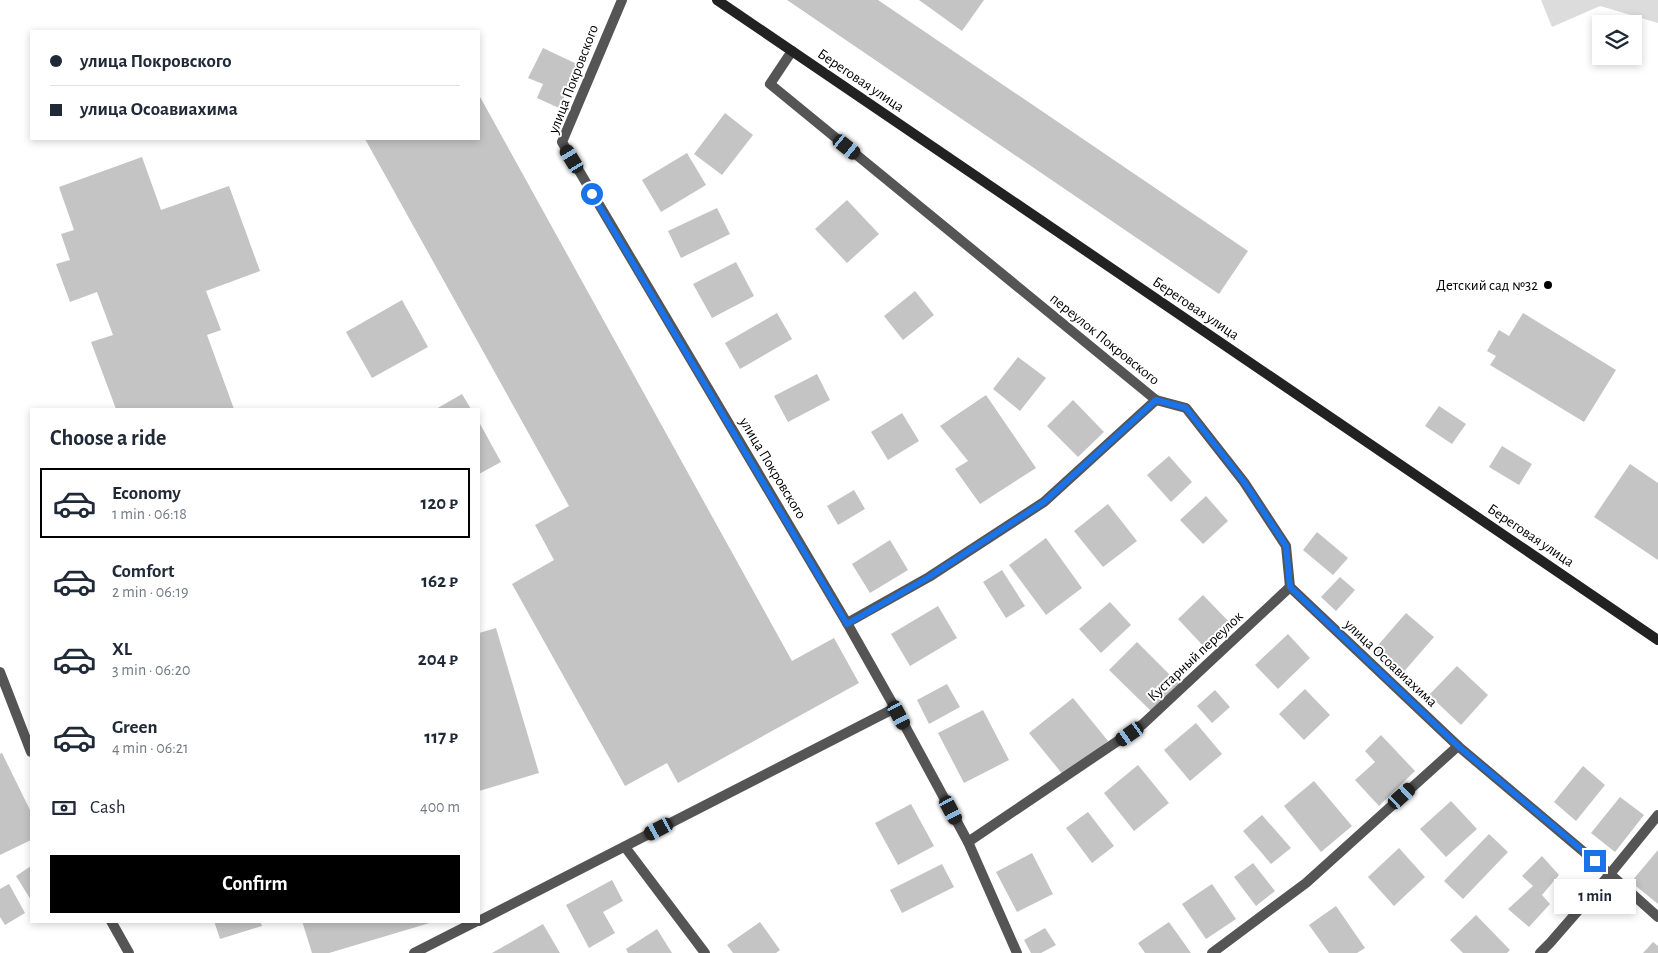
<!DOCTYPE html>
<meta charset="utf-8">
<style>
:root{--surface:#fff;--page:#f6f6f7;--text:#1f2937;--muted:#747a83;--line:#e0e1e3;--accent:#000}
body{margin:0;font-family:"Alegreya Sans",sans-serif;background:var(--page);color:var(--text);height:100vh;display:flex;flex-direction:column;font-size:19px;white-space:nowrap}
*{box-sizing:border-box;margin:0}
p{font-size:16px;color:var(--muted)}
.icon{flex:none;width:28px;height:28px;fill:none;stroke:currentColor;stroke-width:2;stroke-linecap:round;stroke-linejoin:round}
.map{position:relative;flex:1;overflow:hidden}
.sheet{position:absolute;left:30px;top:408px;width:450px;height:515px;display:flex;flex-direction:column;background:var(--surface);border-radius:0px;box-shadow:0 2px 8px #0003}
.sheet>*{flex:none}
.guide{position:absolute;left:30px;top:30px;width:450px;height:110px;border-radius:0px;box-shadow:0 2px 8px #0003;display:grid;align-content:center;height:110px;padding:0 20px;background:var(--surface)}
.fabs{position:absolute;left:1592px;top:15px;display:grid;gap:10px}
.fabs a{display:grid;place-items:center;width:50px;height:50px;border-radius:0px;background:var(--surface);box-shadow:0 2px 8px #0003;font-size:25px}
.end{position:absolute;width:22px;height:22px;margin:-11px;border:6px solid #1a73e8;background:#fff;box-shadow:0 0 0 2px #fff}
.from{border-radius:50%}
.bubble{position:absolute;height:35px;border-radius:0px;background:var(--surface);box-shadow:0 2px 8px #0003;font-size:16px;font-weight:700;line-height:35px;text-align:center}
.car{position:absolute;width:15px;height:30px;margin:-15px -8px;border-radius:6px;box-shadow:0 0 4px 1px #0007;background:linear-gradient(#222 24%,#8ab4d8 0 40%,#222 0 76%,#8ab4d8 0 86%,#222 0)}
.guide b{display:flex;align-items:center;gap:18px;height:48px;font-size:19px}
.guide b+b{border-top:1px solid var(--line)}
.guide i{width:12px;height:12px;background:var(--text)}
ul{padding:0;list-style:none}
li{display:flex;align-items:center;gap:15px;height:70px;margin:0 10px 8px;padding:0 10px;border:2px solid transparent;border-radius:0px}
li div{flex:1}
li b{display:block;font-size:19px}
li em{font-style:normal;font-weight:700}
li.on{border-color:var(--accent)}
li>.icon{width:45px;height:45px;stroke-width:1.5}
h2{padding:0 20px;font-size:22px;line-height:60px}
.pay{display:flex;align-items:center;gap:12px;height:55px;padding:0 20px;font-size:19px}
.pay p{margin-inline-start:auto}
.button{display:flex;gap:10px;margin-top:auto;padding:10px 20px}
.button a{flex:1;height:58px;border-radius:0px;background:var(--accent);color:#fff;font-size:20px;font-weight:700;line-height:58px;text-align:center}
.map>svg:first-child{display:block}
.green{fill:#dcdcdc}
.building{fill:#c4c4c4}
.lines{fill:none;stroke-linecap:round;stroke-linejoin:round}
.service{stroke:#555;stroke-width:10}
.minor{stroke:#555;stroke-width:10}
.tertiary{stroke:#555;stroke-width:10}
.secondary{stroke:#222;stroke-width:10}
.route{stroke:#1a73e8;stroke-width:6}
.poi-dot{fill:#000;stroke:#fff;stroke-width:2}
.labels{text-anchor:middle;stroke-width:4;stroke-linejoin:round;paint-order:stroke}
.street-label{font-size:15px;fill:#000;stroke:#fff}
.poi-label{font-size:15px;fill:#000;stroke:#fff;text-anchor:end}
</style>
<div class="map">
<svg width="1658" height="953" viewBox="0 0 1658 953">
<rect width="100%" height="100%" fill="#fff"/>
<path class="green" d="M1541,0H1658V23L1600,6L1552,27Z"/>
<g class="building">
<path d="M787,0H878L1248,251L1219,294Z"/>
<path d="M919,0H984L962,31Z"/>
<path d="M543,48L579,65L559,108L537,98L543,84L528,78Z"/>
<path d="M479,95L792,661L834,638L859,683L678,783L667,763L625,786L512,584L554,560L535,525L569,506L365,139H479Z"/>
<path d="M725,113L753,135L722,175L694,154Z"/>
<path d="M687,153L706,185L661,212L642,180Z"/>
<path d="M142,157L161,210L229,186L260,271L206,291L221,330L207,335L234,409H116L91,342L113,335L97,292L70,302L56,264L70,260L61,234L74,230L59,187Z"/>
<path d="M847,200L879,234L847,263L815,229Z"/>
<path d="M717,208L730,234L681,258L668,231Z"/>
<path d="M736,262L754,296L712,318L693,284Z"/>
<path d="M915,291L934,315L903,340L884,316Z"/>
<path d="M402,300L428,347L372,378L346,332Z"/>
<path d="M777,313L792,339L740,369L725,343Z"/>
<path d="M1523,313L1616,370L1584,422L1490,365L1496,356L1487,351L1499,330L1509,336Z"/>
<path d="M1018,357L1046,378L1020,411L993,389Z"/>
<path d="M817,374L830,400L788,422L774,396Z"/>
<path d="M462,394L471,409H436Z"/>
<path d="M986,395L1036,468L980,504L955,469L968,461L940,426Z"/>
<path d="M1073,400L1104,432L1078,457L1047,426Z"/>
<path d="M1439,406L1466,424L1452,444L1425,426Z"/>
<path d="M902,413L919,441L888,460L871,432Z"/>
<path d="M479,422L501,462L479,474Z"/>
<path d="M1502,446L1532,464L1519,485L1489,467Z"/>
<path d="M1169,456L1192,482L1171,502L1147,475Z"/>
<path d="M1630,464L1658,483V560L1594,517Z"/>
<path d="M854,490L865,509L838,525L827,506Z"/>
<path d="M1206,496L1228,521L1203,544L1180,520Z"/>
<path d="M1108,504L1137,541L1103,567L1074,531Z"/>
<path d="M1317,532L1348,558L1333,575L1303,550Z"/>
<path d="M1046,538L1082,588L1046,615L1009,565Z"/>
<path d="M890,540L908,570L870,593L852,564Z"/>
<path d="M1002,570L1025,606L1006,618L983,582Z"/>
<path d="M1340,577L1355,590L1336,611L1321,597Z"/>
<path d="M1203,595L1234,627L1208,651L1178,619Z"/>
<path d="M1110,602L1131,625L1101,653L1079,629Z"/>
<path d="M938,606L957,638L910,666L891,634Z"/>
<path d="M1406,613L1434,637L1401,675L1373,651Z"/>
<path d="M496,628L539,773L479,791V633Z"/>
<path d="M1288,634L1310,658L1278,689L1255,665Z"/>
<path d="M1137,642L1179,684L1151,711L1109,670Z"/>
<path d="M1457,666L1488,695L1461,725L1429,695Z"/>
<path d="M947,684L960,707L929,724L917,700Z"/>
<path d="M1305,689L1330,715L1304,740L1279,714Z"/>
<path d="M1215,690L1230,707L1212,723L1197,706Z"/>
<path d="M1073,698L1108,741L1064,776L1029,733Z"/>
<path d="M983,710L1009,760L964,783L938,733Z"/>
<path d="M1196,723L1222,754L1190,781L1164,750Z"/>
<path d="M1381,735L1415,771L1379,806L1355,780L1375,762L1365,751Z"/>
<path d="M2,753L31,812V840L0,855V754Z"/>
<path d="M1138,765L1169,803L1134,831L1104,793Z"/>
<path d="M1583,766L1605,785L1576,821L1554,802Z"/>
<path d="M1314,781L1352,826L1321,852L1284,806Z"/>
<path d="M1620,797L1644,815L1615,852L1591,833Z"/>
<path d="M1451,801L1477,829L1446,857L1420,829Z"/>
<path d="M911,804L934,846L898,865L875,823Z"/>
<path d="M1088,812L1114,846L1092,863L1066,828Z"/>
<path d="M1262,815L1291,848L1271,864L1243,831Z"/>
<path d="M1489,834L1508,852L1463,899L1444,881Z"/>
<path d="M1399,848L1425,877L1394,906L1368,877Z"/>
<path d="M1658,850V904L1631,882Z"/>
<path d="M1032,853L1053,894L1017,912L996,872Z"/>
<path d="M1542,856L1559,875L1542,895L1550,904L1529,927L1508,909L1533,886L1522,876Z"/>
<path d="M1253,863L1275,891L1256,906L1234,877Z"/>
<path d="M942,864L954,887L902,913L890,890Z"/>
<path d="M31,866V900L16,876Z"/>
<path d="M612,880L623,901L603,912L615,933L589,948L566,905Z"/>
<path d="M9,884L25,913L5,925L0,917V889Z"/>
<path d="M1212,884L1236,919L1206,939L1182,904Z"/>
<path d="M1336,906L1365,948L1357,953H1329L1309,925Z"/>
<path d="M1476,915L1510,950L1507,953H1463L1450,940Z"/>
<path d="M214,921H260L262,926L220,939Z"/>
<path d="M302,921H432L433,922L329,953H312Z"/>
<path d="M760,922L780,950L776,953H733L727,945Z"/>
<path d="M1169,922L1191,953H1145L1138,943Z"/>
<path d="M543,924L560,953H492Z"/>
<path d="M1045,928L1056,945L1041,953H1031L1024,940Z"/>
<path d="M657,929L672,953H628L626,949Z"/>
<path d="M1653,942L1658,946V953H1643Z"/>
</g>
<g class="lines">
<g class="service">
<path d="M792,51L770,84L1156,400L1044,502L929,577L847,623"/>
<path d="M968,842L1143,724L1290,587"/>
<path d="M1212,953L1306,883L1458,746"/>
</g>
<g class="minor">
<path d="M622,0L562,142L847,623L899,715L968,842L1017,953"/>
<path d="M1156,400L1186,408L1244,482L1286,546L1290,587L1458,746L1610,874L1658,917"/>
<path d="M625,847L705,953"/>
<path d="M479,921L895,708"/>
<path d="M414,953L477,921"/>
<path d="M1540,953L1550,943L1610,874L1658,815"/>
</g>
<g class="tertiary">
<path d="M0,672L31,752"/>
<path d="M111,921L129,953"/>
</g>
<path class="secondary" d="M717,0L1658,640"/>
</g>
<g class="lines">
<path class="route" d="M592,194L847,624L929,577L1044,502L1156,400L1186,408L1244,482L1286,546L1290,587L1458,746L1595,861"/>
</g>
<circle class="poi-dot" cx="1548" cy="285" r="5"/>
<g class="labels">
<g class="street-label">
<text transform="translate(573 79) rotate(-69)" y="5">улица Покровского</text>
<text transform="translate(861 80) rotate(34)" y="5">Береговая улица</text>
<text transform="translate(1196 308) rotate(34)" y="5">Береговая улица</text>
<text transform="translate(1105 339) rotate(39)" y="5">переулок Покровского</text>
<text transform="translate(773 468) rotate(59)" y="5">улица Покровского</text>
<text transform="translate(1531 535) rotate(34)" y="5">Береговая улица</text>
<text transform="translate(1195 656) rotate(-43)" y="5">Кустарный переулок</text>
<text transform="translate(1391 663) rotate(43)" y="5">улица Осоавиахима</text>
</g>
<g class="poi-label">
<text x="1538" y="290">Детский сад №32</text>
</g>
</g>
</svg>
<div class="fabs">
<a><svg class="icon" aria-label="layers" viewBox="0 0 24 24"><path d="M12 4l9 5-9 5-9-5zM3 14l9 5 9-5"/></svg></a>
</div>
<i class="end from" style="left:592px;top:194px"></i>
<i class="end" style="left:1595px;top:861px"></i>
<div class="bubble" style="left:1554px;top:879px;width:82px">1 min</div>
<i class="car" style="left:847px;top:147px;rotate:129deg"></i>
<i class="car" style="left:572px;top:159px;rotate:329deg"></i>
<i class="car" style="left:899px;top:715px;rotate:152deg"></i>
<i class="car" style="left:1130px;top:734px;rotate:235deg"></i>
<i class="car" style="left:1402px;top:796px;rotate:48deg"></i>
<i class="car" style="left:951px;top:810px;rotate:152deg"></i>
<i class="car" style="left:659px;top:829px;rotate:242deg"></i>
<div class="guide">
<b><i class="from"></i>улица Покровского</b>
<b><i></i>улица Осоавиахима</b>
</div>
<section class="sheet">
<h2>Choose a ride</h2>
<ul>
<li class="on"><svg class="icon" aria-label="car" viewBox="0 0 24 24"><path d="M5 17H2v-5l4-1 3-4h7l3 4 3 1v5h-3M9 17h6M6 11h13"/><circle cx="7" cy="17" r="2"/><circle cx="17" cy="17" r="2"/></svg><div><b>Economy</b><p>1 min · 06:18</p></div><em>120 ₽</em></li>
<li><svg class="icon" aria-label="car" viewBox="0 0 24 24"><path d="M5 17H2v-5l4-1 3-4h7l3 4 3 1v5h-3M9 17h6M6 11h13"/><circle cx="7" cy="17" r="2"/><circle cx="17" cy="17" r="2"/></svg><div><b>Comfort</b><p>2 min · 06:19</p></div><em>162 ₽</em></li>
<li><svg class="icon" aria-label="car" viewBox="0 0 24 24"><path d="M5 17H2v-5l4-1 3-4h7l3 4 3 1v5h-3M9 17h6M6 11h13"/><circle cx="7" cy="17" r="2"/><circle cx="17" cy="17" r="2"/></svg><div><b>XL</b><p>3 min · 06:20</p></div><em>204 ₽</em></li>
<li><svg class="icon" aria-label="car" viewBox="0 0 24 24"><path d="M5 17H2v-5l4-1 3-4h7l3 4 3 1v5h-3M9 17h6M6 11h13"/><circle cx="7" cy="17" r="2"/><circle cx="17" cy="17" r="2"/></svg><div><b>Green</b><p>4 min · 06:21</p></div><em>117 ₽</em></li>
</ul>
<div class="pay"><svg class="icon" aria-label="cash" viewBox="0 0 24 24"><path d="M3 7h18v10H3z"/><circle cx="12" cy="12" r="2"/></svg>Cash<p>400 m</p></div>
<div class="button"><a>Confirm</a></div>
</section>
</div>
